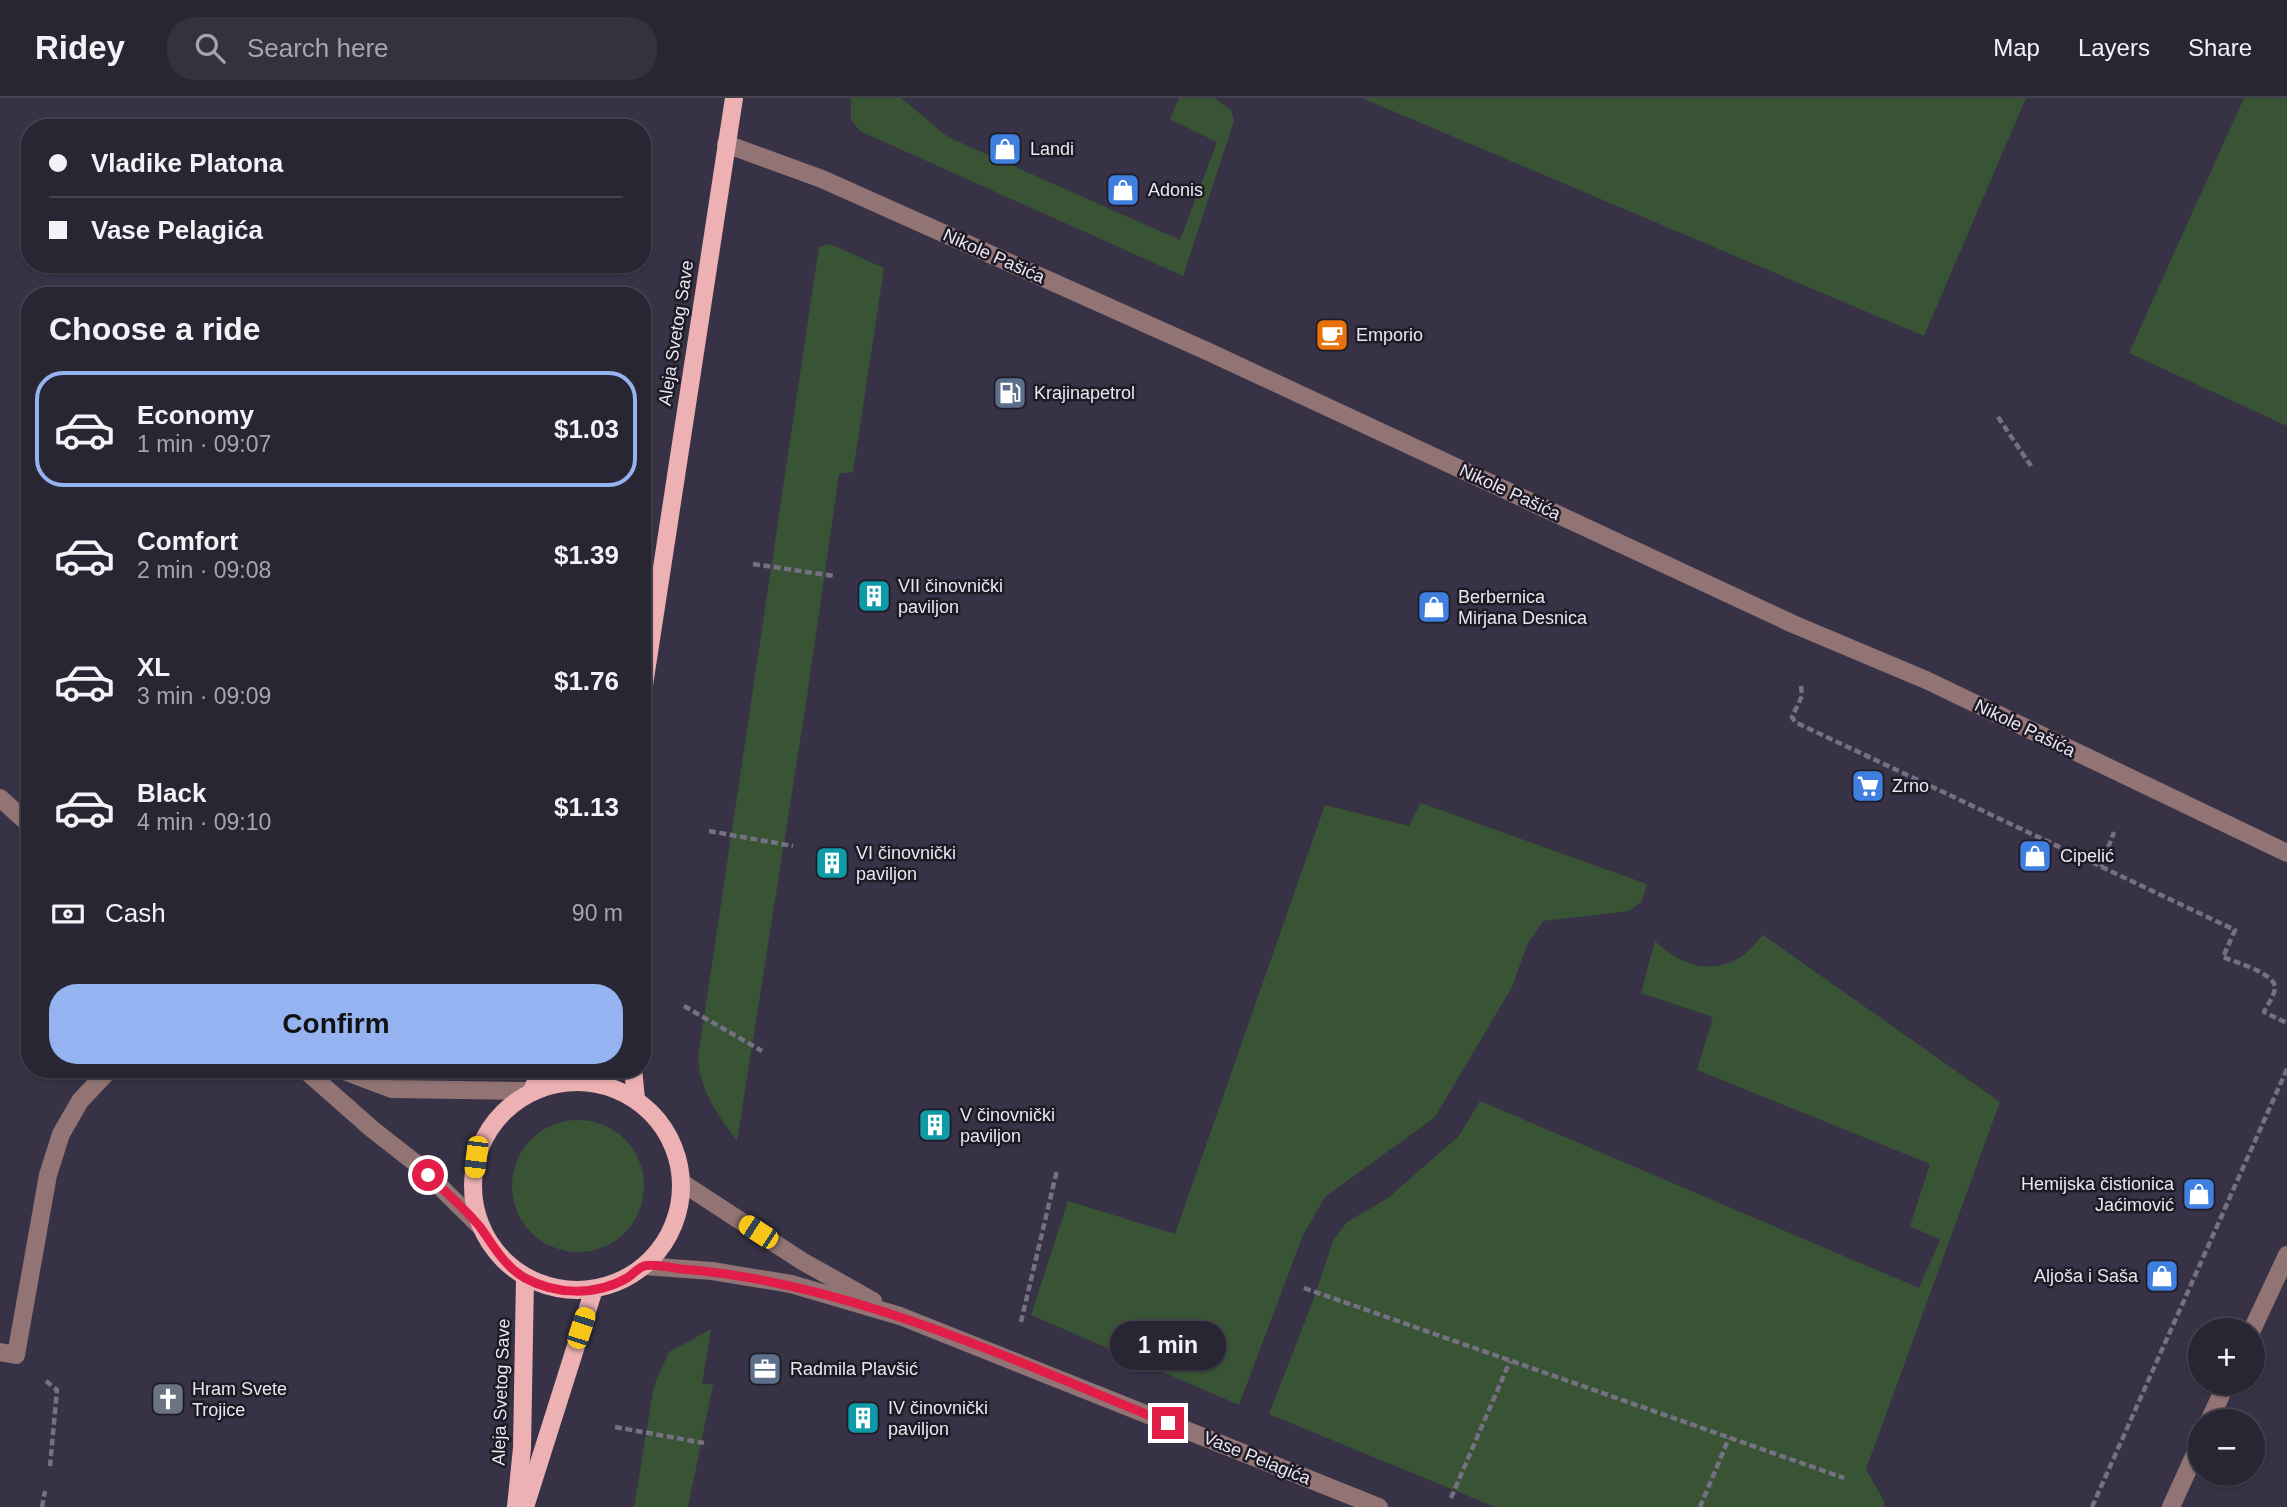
<!DOCTYPE html>
<meta charset="utf-8">
<style>
:root{--surface:#292634;--page:#353240;--text:#f1f3f6;--muted:#a5a5ac;--line:#45434f;--accent:#95b2f1}
body{margin:0;font-family:Helvetica,sans-serif;background:var(--page);color:var(--text);height:100vh;display:flex;flex-direction:column;font-size:26px;white-space:nowrap}
*{box-sizing:border-box;margin:0}
p{font-size:23px;color:var(--muted)}
.icon{flex:none;width:38px;height:38px;fill:none;stroke:currentColor;stroke-width:2;stroke-linecap:round;stroke-linejoin:round}
.map{position:relative;flex:1;overflow:hidden}
.drawer{position:absolute;left:21px;top:189px;width:630px;height:791px;display:flex;flex-direction:column;background:var(--surface);border-radius:28px;box-shadow:0 2px 5px #0004,0 0 0 2px var(--line)}
.drawer>*{flex:none}
.guide{position:absolute;left:21px;top:21px;width:630px;height:154px;border-radius:28px;box-shadow:0 2px 5px #0004,0 0 0 2px var(--line);display:grid;align-content:center;height:154px;padding:0 28px;background:var(--surface)}
.buttons{position:absolute;left:2188px;top:1220px;display:grid;gap:14px}
.buttons a{display:grid;place-items:center;width:77px;height:77px;border-radius:50%;background:var(--surface);box-shadow:0 2px 5px #0004,0 0 0 2px var(--line);font-size:35px}
.end{position:absolute;width:32px;height:32px;margin:-16px;border:9px solid #e11d48;background:#fff;box-shadow:0 0 0 4px #fff}
.from{border-radius:50%}
.bubble{position:absolute;height:49px;border-radius:24px;background:var(--surface);box-shadow:0 2px 5px #0004,0 0 0 2px var(--line);font-size:23px;font-weight:600;line-height:49px;text-align:center}
.car{position:absolute;width:21px;height:42px;margin:-21px -10px;border-radius:9px;box-shadow:0 0 5px 2px #0007;background:linear-gradient(#f5c518 24%,#345 0 40%,#f5c518 0 76%,#345 0 86%,#f5c518 0)}
.guide b{display:flex;align-items:center;gap:24px;height:66px;font-size:26px}
.guide b+b{border-top:2px solid var(--line)}
.guide i{width:18px;height:18px;background:var(--text)}
ul{padding:0;list-style:none}
li{display:flex;align-items:center;gap:21px;height:116px;margin:0 14px 10px;padding:0 14px;border:4px solid transparent;border-radius:28px}
li div{flex:1}
li b{display:block;font-size:26px}
li em{font-style:normal;font-weight:600}
li.on{border-color:var(--accent)}
li>.icon{width:63px;height:63px;stroke-width:1.5}
h2{padding:0 28px;font-size:32px;line-height:84px}
.pay{display:flex;align-items:center;gap:18px;height:77px;padding:0 28px;font-size:26px}
.pay p{margin-inline-start:auto}
.action{display:flex;gap:14px;margin-top:auto;padding:14px 28px}
.action a{flex:1;height:80px;border-radius:28px;background:var(--accent);color:#111;font-size:28px;font-weight:600;line-height:80px;text-align:center}
header{display:flex;align-items:center;gap:42px;box-sizing:border-box;height:98px;padding:0 35px;background:var(--surface);border-bottom:2px solid var(--line)}
header strong{font-size:33px}
nav{display:flex;gap:38px;margin-inline-start:auto;font-size:24px}
.search{width:490px;height:63px;background:var(--page);display:flex;align-items:center;gap:18px;box-sizing:border-box;padding:0 24px;border-radius:28px;color:var(--muted);font-size:26px}
.map>svg:first-child{display:block}
.green{fill:#395435}
.lines{fill:none;stroke-linecap:round;stroke-linejoin:round}
.path{stroke:#757183;stroke-width:4.5;stroke-dasharray:7 3.5;stroke-linecap:butt}
.minor{stroke:#927475;stroke-width:18}
.major{stroke:#edb1b4;stroke-width:18}
.route{stroke:#e11d48;stroke-width:9}
.labels{text-anchor:middle;stroke-width:5;stroke-linejoin:round;paint-order:stroke}
.poi-label{font-size:18px;fill:#eae7f5;stroke:#1e1b25;text-anchor:start}
.street-label{font-size:18px;fill:#eae7f5;stroke:#1e1b25}
</style>
<header>
<strong>Ridey</strong>
<div class="search"><svg class="icon" aria-label="search" viewBox="0 0 24 24"><circle cx="10" cy="10" r="6"/><path d="M15 15l6 6"/></svg>Search here</div>
<nav><a>Map</a><a>Layers</a><a>Share</a></nav>
</header>
<div class="map">
<svg width="2287" height="1409" viewBox="0 0 2287 1409">
<rect width="100%" height="100%" fill="#373246"/>
<g class="green">
<path d="M851,0H901L948,39L1180,142L1217,44L1170,21L1179,0H1214L1231,12L1234,23L1183,178L860,33L851,22Z"/>
<path d="M1362,0H2026L1924,238Z"/>
<path d="M2244,0H2287V328L2129,255Z"/>
<path d="M830,146L884,170L853,374L839,376L807,599L737,1043C718,1017 700,993 698,960L819,149Z"/>
<path d="M1421,705L1647,786L1642,803L1629,813L1543,823L1527,847L1512,889L1435,1019L1325,1099L1303,1137L1239,1307L1031,1217L1068,1103L1175,1136L1325,707L1409,728Z"/>
<path d="M1763,837L2000,1004L1866,1371L1885,1405L1883,1409H1495L1269,1316L1314,1200L1333,1143L1347,1124L1388,1100L1459,1038L1480,1003L1919,1190L1940,1142L1910,1128L1930,1066L1697,972L1713,919L1641,895L1655,843C1680,866 1705,877 1738,861C1747,856 1755,845 1763,837Z"/>
<circle cx="578" cy="1088" r="66"/>
<path d="M711,1231L702,1286H713L688,1409H634L654,1288L669,1254Z"/>
</g>
<g class="lines">
<g class="path">
<path d="M1998,319L2031,368"/>
<path d="M753,466L834,478"/>
<path d="M1801,588L1802,598L1792,619L1795,624L2235,832L2223,859C2235,864 2274,875 2275,889C2275,897 2267,907 2264,914L2287,925"/>
<path d="M709,733L793,748"/>
<path d="M2101,769L2114,734"/>
<path d="M684,908L762,953"/>
<path d="M1304,1190L1844,1380"/>
<path d="M1021,1224L1057,1072"/>
<path d="M46,1283L57,1292L50,1368"/>
<path d="M615,1329L704,1345"/>
<path d="M1451,1400L1510,1263"/>
<path d="M42,1409L45,1393"/>
<path d="M1700,1409L1729,1340"/>
<path d="M2092,1409L2287,971"/>
</g>
<g class="minor">
<path d="M726,46L822,81L1209,254L1793,526L1926,582L2287,755"/>
<path d="M0,700L30,727"/>
<path d="M304,971L372,1031L418,1067L480,1128"/>
<path d="M339,971L392,991L532,993"/>
<path d="M681,1084L802,1163L873,1203"/>
<path d="M644,1168L712,1173L791,1186L900,1218L1379,1409"/>
<path d="M2252,1232L2287,1157"/>
<path d="M0,1254L16,1257L48,1077L61,1036L80,1003L110,971"/>
<path d="M2209,1323L2227,1284"/>
<path d="M2171,1409L2200,1345"/>
</g>
<g class="major">
<path d="M642,600L734,0"/>
<path d="M633,971L636,1001"/>
<circle cx="577" cy="1088" r="104"/>
<path d="M532,993L541,971"/>
<path d="M516,1409L522,1350L525,1180"/>
<path d="M525,1409L594,1191"/>
</g>
</g>
<g class="lines">
<path class="route" d="M428,1077C445,1094 465,1110 480,1129C494,1148 504,1168 525,1180C556,1197 596,1198 627,1180C632,1177 638,1170 644,1168C654,1165 671,1170 681,1171C850,1184 1012,1262 1168,1325"/>
</g>
<defs>
<symbol id="shop-square" viewBox="-11 -11 22 22"><rect x="-9" y="-9" width="18" height="18" rx="4" fill="#3f7fe0" stroke="#1e1b25"/><path d="M-5-2.5h2.3a2.7 3.5 0 0 1 5.4 0H5L5.5 6h-11ZM-1.5-2.5h3a1.5 2.3 0 0 0-3 0Z" fill="#fff"/></symbol>
<symbol id="cafe-square" viewBox="-11 -11 22 22"><rect x="-9" y="-9" width="18" height="18" rx="4" fill="#e8710a" stroke="#1e1b25"/><path d="M-5.5-4.5H6V0H3Q3 3.5 0 3.5H-2.5Q-5.5 3.5-5.5 0ZM3-3.2v2h1.7v-2ZM-6 4.5H4V6H-6Z" fill="#fff"/></symbol>
<symbol id="fuel-square" viewBox="-11 -11 22 22"><rect x="-9" y="-9" width="18" height="18" rx="4" fill="#5c6f8a" stroke="#1e1b25"/><path d="M-5.5-6h7V0h2V4h1.3V-2.5L3-4.5l.8-.8L6-3V5H2.5V1h-1V6h-7ZM-4.2-4.7v3.2H.2V-4.7Z" fill="#fff"/></symbol>
<symbol id="building-square" viewBox="-11 -11 22 22"><rect x="-9" y="-9" width="18" height="18" rx="4" fill="#0f9aa8" stroke="#1e1b25"/><path d="M-4-6H4V6H1V3H-1V6H-4ZM-2.5-4.3h1.7v1.8h-1.7ZM.8-4.3h1.7v1.8H.8ZM-2.5-1h1.7V.8h-1.7ZM.8-1h1.7V.8H.8Z" fill="#fff"/></symbol>
<symbol id="supermarket-square" viewBox="-11 -11 22 22"><rect x="-9" y="-9" width="18" height="18" rx="4" fill="#3f7fe0" stroke="#1e1b25"/><path d="M-6-5.5h2.5l.6 2H6L4.5 2H-2.5L-4.4-4H-6ZM-1.5 3.2a1.3 1.3 0 1 0 .1 0ZM3 3.2a1.3 1.3 0 1 0 .1 0Z" fill="#fff"/></symbol>
<symbol id="office-square" viewBox="-11 -11 22 22"><rect x="-9" y="-9" width="18" height="18" rx="4" fill="#5c6f8a" stroke="#1e1b25"/><path d="M-6-3h4V-5.5h4V-3h4V5H-6ZM-1-4.5V-3h2v-1.5ZM-6 0V1H6V0Z" fill="#fff"/></symbol>
<symbol id="church-square" viewBox="-11 -11 22 22"><rect x="-9" y="-9" width="18" height="18" rx="4" fill="#6b7280" stroke="#1e1b25"/><path d="M-1.2-6h2.4v3.5h3.3v2.4h-3.3V6h-2.4V-.1h-3.3v-2.4h3.3Z" fill="#fff"/></symbol>
</defs>
<g fill-rule="evenodd">
<use href="#shop-square" x="986" y="32" width="38" height="38"/>
<use href="#shop-square" x="1104" y="73" width="38" height="38"/>
<use href="#cafe-square" x="1313" y="218" width="38" height="38"/>
<use href="#fuel-square" x="991" y="276" width="38" height="38"/>
<use href="#building-square" x="855" y="479" width="38" height="38"/>
<use href="#shop-square" x="1415" y="490" width="38" height="38"/>
<use href="#supermarket-square" x="1849" y="669" width="38" height="38"/>
<use href="#shop-square" x="2016" y="739" width="38" height="38"/>
<use href="#building-square" x="813" y="746" width="38" height="38"/>
<use href="#building-square" x="916" y="1008" width="38" height="38"/>
<use href="#shop-square" x="2180" y="1077" width="38" height="38"/>
<use href="#shop-square" x="2143" y="1159" width="38" height="38"/>
<use href="#office-square" x="746" y="1252" width="38" height="38"/>
<use href="#church-square" x="149" y="1282" width="38" height="38"/>
<use href="#building-square" x="844" y="1301" width="38" height="38"/>
</g>
<g class="labels">
<g class="poi-label">
<text x="1030" y="57">Landi</text>
<text x="1148" y="98">Adonis</text>
<text x="1356" y="243">Emporio</text>
<text x="1034" y="301">Krajinapetrol</text>
<text x="898" y="494">VII činovnički<tspan x="898" dy="21">paviljon</tspan></text>
<text x="1458" y="505">Berbernica<tspan x="1458" dy="21">Mirjana Desnica</tspan></text>
<text x="1892" y="694">Zrno</text>
<text x="856" y="761">VI činovnički<tspan x="856" dy="21">paviljon</tspan></text>
<text x="2060" y="764">Cipelić</text>
<text x="960" y="1023">V činovnički<tspan x="960" dy="21">paviljon</tspan></text>
<text x="2174" y="1092" text-anchor="end">Hemijska čistionica<tspan x="2174" dy="21">Jaćimović</tspan></text>
<text x="2138" y="1184" text-anchor="end">Aljoša i Saša</text>
<text x="790" y="1277">Radmila Plavšić</text>
<text x="192" y="1297">Hram Svete<tspan x="192" dy="21">Trojice</tspan></text>
<text x="888" y="1316">IV činovnički<tspan x="888" dy="21">paviljon</tspan></text>
</g>
<g class="street-label">
<text transform="translate(994 158) rotate(24)" y="6">Nikole Pašića</text>
<text transform="translate(676 235) rotate(-81)" y="6">Aleja Svetog Save</text>
<text transform="translate(1510 394) rotate(25)" y="6">Nikole Pašića</text>
<text transform="translate(2025 630) rotate(26)" y="6">Nikole Pašića</text>
<text transform="translate(501 1294) rotate(-88)" y="6">Aleja Svetog Save</text>
<text transform="translate(1257 1360) rotate(22)" y="6">Vase Pelagića</text>
</g>
</g>
</svg>
<div class="buttons">
<a>+</a>
<a>−</a>
</div>
<i class="end from" style="left:428px;top:1077px"></i>
<i class="end" style="left:1168px;top:1325px"></i>
<div class="bubble" style="left:1110px;top:1223px;width:116px">1 min</div>
<i class="car" style="left:476px;top:1059px;rotate:187deg"></i>
<i class="car" style="left:758px;top:1134px;rotate:303deg"></i>
<i class="car" style="left:581px;top:1230px;rotate:18deg"></i>
<div class="guide">
<b><i class="from"></i>Vladike Platona</b>
<b><i></i>Vase Pelagića</b>
</div>
<section class="drawer">
<h2>Choose a ride</h2>
<ul>
<li class="on"><svg class="icon" aria-label="car" viewBox="0 0 24 24"><path d="M5 17H2v-5l4-1 3-4h7l3 4 3 1v5h-3M9 17h6M6 11h13"/><circle cx="7" cy="17" r="2"/><circle cx="17" cy="17" r="2"/></svg><div><b>Economy</b><p>1 min · 09:07</p></div><em>$1.03</em></li>
<li><svg class="icon" aria-label="car" viewBox="0 0 24 24"><path d="M5 17H2v-5l4-1 3-4h7l3 4 3 1v5h-3M9 17h6M6 11h13"/><circle cx="7" cy="17" r="2"/><circle cx="17" cy="17" r="2"/></svg><div><b>Comfort</b><p>2 min · 09:08</p></div><em>$1.39</em></li>
<li><svg class="icon" aria-label="car" viewBox="0 0 24 24"><path d="M5 17H2v-5l4-1 3-4h7l3 4 3 1v5h-3M9 17h6M6 11h13"/><circle cx="7" cy="17" r="2"/><circle cx="17" cy="17" r="2"/></svg><div><b>XL</b><p>3 min · 09:09</p></div><em>$1.76</em></li>
<li><svg class="icon" aria-label="car" viewBox="0 0 24 24"><path d="M5 17H2v-5l4-1 3-4h7l3 4 3 1v5h-3M9 17h6M6 11h13"/><circle cx="7" cy="17" r="2"/><circle cx="17" cy="17" r="2"/></svg><div><b>Black</b><p>4 min · 09:10</p></div><em>$1.13</em></li>
</ul>
<div class="pay"><svg class="icon" aria-label="cash" viewBox="0 0 24 24"><path d="M3 7h18v10H3z"/><circle cx="12" cy="12" r="2"/></svg>Cash<p>90 m</p></div>
<div class="action"><a>Confirm</a></div>
</section>
</div>
